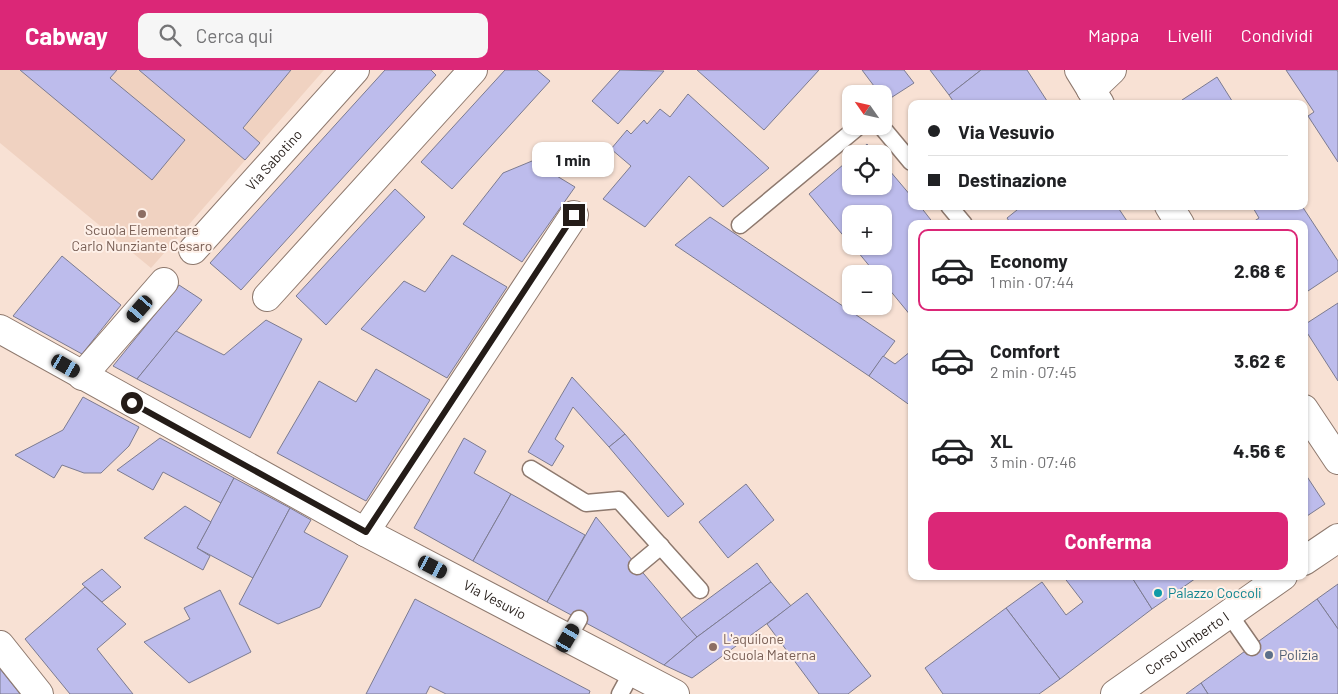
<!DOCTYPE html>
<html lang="it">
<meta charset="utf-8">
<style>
:root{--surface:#fff;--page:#f6f6f6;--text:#202124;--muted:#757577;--line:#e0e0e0;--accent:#db2777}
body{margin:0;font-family:Barlow,sans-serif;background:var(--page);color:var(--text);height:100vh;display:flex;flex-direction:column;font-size:19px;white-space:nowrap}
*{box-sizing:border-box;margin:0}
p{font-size:16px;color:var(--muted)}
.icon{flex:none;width:28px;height:28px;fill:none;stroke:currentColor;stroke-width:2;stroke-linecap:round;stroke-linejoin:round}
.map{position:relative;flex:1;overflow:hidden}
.drawer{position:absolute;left:908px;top:150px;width:400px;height:360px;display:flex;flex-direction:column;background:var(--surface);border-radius:10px;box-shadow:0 1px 4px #0004}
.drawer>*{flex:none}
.guide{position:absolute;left:908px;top:30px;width:400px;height:110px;border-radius:10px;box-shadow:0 1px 4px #0004;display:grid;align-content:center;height:110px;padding:0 20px;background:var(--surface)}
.needle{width:32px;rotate:304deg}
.controls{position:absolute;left:842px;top:15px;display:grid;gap:10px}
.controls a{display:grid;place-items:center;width:50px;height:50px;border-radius:10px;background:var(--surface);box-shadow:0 1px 4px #0004;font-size:25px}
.end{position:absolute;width:22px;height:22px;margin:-11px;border:6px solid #241c18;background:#fff;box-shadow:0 0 0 2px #fff}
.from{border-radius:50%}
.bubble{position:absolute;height:35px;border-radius:10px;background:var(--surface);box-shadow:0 1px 4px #0004;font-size:16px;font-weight:700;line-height:35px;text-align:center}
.car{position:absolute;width:15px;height:30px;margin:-15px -8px;border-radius:6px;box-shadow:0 0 4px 1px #0007;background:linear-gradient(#222 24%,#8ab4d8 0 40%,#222 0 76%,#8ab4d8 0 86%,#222 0)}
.guide b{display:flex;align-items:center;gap:18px;height:48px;font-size:19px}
.guide b+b{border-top:1px solid var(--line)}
.guide i{width:12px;height:12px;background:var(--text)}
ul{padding:9px 0 0;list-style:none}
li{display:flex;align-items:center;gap:15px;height:82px;margin:0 10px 8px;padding:0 10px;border:2px solid transparent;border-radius:10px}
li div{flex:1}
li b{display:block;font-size:19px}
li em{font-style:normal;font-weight:700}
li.selected{border-color:var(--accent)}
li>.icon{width:45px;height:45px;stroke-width:1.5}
.primary-button{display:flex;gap:10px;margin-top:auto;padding:10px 20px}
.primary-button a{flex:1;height:58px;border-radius:10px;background:var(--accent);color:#fff;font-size:20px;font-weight:700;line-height:58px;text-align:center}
header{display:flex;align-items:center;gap:30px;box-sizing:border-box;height:70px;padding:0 25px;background:var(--accent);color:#fff}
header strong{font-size:24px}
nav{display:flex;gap:28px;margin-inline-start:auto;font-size:18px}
.search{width:350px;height:45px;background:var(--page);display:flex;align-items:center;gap:12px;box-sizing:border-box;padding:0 18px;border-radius:10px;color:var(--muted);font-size:19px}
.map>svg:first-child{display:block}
.built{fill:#f0d2c1}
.building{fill:#bdbcec;stroke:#7c7b90}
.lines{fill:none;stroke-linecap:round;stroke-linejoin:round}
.lane-casing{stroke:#8e796e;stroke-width:19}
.street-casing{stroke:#8e796e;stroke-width:30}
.secondary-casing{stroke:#8e796e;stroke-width:30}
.lane{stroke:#fff;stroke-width:16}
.street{stroke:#fff;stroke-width:28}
.secondary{stroke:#fff;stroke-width:28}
.route{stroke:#241c18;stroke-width:6}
.education-dot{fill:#8d6e63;stroke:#fef0e8;stroke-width:2}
.culture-dot{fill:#0f9aa8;stroke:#fef0e8;stroke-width:2}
.service-dot{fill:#5c6f8a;stroke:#fef0e8;stroke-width:2}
.labels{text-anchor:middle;stroke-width:4;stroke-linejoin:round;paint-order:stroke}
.street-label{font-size:14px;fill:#241c18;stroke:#fef0e8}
.education-label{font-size:14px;fill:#785e54;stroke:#fef0e8}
.culture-label{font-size:14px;fill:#0d838f;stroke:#fef0e8;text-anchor:start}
.service-label{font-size:14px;fill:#4e5e75;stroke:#fef0e8;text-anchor:start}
</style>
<header>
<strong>Cabway</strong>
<div class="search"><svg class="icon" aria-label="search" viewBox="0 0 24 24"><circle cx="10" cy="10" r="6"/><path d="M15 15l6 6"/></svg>Cerca qui</div>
<nav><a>Mappa</a><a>Livelli</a><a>Condividi</a></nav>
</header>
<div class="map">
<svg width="1338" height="624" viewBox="0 0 1338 624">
<rect width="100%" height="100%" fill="#f8e1d4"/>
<path class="built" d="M0,0H324L151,198L0,73Z"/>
<g class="building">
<path d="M20,0H117L110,8L185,70L152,110Z"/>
<path d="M139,0H291L243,58L260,73L245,90Z"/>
<path d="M385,0H431L436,5L241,220L210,193Z"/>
<path d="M505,0H537L550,11L452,119L421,92Z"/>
<path d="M620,0L664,1L618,54L592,31Z"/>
<path d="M697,0H819L764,60Z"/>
<path d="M862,0H904L914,13L886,31L884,24H880Z"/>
<path d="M930,0H981L949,25Z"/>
<path d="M981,0H1027L1049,34H955L949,25Z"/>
<path d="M1286,0H1337L1338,2V92L1308,46L1314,42Z"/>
<path d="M1217,7L1234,34H1184L1182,30Z"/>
<path d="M688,24L769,98L723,137L689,106L645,157L603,129L631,96L611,79L627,60L631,64L644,50L647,54L660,39L670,47Z"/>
<path d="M867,74L875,84H856Z"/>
<path d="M851,88V116H884V94L911,126V136H920L934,154H911V246L884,213V204H876L853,176H884V144H851V175L809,124Z"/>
<path d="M532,91L575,117L522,192L463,154L503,103Z"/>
<path d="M395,119L425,147L326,255L296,226Z"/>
<path d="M1022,136H1117L1129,154H1011L1007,148Z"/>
<path d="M1252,136H1302L1338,191V201L1308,221L1304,215V154H1254L1253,152L1259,148Z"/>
<path d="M710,147L895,271L869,306L675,175Z"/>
<path d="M452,185L507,217L447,308L361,259L404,211L425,222Z"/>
<path d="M62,186L121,235L82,284L13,246Z"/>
<path d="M179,215L202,230L137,309L113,296Z"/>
<path d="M1338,233V311L1304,258V255Z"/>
<path d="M266,250L302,269L250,368L137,309L176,261L224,285Z"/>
<path d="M911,281V336L869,306L883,286L895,294Z"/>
<path d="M376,299L430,330L366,431L277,383L319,311L356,332Z"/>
<path d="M572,307L625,364L609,377L573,337L555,369L564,376L552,396L528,382Z"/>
<path d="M83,327L139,357L129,376L101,403H84L62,395L54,408L15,385L63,360Z"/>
<path d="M625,364L684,434L668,447L609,377Z"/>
<path d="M160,368L234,408L221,433L163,402L153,420L117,400Z"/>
<path d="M464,368L486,381L474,403L511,424L473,491L414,458Z"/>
<path d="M1304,402L1325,434L1304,448Z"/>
<path d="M234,408L290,438L253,508L197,478Z"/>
<path d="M746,414L774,450L728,488L699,452Z"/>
<path d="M511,424L585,465L547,532L473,491Z"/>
<path d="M185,436L211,452L197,478L210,486L203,500L144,468Z"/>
<path d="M290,438L311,450L304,462L348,486L320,537L278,554L239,534Z"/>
<path d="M596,447L697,567L664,595L547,532Z"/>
<path d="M757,493L771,512L697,567L681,549Z"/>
<path d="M102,499L121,517L102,532L82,514Z"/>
<path d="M1063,506H1131L1152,539L1060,609L1006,538L1042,512L1066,545L1083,532Z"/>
<path d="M1131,506H1199L1152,539Z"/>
<path d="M771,512L791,536L692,608L664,595L697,567Z"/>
<path d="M1338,514V559L1317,529Z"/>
<path d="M85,517L126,554L97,579L133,624H70L25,569Z"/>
<path d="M220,520L251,582L189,613L144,572L190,549L184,538Z"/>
<path d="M807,523L871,606L848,624H819L767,554Z"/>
<path d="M415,529L590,621L589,624H446L430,616L426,624H366Z"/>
<path d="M1317,529L1338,559V624H1208L1201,613Z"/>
<path d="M1006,538L1060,609L1039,624H943L925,598Z"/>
<path d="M0,599L20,624H0Z"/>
<path d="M1201,613L1208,624H1186Z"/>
</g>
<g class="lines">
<defs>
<g id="lane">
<path d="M881,56L911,92"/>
<path d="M949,136L964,154"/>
<path d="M740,155L859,56"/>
<path d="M531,399L586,433L619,430L700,520"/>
<path d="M637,496L661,476"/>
<path d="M1229,544L1252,577"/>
<path d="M568,568L579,549"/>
<path d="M620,624L632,602"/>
</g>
<g id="street">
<path d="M1091,20L1112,0"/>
<path id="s1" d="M193,180L355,0"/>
<path d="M267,227L473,0"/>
<path id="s2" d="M0,259L365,462L675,624"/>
<path d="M82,306L164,212"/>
<path d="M365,462L574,145"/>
<path d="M0,575L39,624"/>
</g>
<g id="secondary">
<path d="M1079,0L1100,34"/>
<path d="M1169,136L1180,154"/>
<path d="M1304,339L1338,390"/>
<path d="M1304,491L1338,468"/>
<path id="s3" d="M1115,624L1283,506"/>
</g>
</defs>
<use href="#lane" class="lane-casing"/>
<use href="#street" class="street-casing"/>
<use href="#secondary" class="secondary-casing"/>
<use href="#lane" class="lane"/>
<use href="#street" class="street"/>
<use href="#secondary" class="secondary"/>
</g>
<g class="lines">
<path class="route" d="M132,333L366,462L574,145"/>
</g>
<g class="education-dot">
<circle cx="142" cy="144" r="5"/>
<circle cx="713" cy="577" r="5"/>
</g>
<circle class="culture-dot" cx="1158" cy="523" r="5"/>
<circle class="service-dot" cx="1269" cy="585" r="5"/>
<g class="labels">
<g class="street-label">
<text dy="5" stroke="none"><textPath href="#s1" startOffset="121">Via Sabotino</textPath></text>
<text dy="5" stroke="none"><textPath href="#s2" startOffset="564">Via Vesuvio</textPath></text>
<text dy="5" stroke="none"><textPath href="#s3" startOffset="88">Corso Umberto I</textPath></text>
</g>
<g class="education-label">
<text x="142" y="165">Scuola Elementare<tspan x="142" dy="16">Carlo Nunziante Cesaro</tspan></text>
<text x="723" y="574" text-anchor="start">L'aquilone<tspan x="723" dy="16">Scuola Materna</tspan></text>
</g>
<g class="culture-label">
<text x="1168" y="528">Palazzo Coccoli</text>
</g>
<g class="service-label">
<text x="1279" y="590">Polizia</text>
</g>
</g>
</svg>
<div class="controls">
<a><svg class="needle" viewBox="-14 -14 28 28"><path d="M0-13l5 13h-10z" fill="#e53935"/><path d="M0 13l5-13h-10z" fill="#757577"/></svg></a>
<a><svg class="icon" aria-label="locate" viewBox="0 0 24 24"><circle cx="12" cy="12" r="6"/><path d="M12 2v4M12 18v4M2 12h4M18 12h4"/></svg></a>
<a>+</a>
<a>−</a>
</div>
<i class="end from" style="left:132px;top:333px"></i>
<i class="end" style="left:574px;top:145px"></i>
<div class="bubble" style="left:532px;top:72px;width:82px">1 min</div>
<i class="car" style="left:140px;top:239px;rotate:221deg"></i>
<i class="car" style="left:66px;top:296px;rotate:120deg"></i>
<i class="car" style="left:433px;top:497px;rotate:117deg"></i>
<i class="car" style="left:568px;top:568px;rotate:30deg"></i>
<div class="guide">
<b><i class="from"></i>Via Vesuvio</b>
<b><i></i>Destinazione</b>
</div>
<section class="drawer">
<ul>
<li class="selected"><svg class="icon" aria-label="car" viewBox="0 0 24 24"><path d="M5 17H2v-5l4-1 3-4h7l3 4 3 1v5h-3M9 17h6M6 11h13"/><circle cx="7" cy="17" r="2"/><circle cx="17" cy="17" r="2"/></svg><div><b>Economy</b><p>1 min · 07:44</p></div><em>2.68 €</em></li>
<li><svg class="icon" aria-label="car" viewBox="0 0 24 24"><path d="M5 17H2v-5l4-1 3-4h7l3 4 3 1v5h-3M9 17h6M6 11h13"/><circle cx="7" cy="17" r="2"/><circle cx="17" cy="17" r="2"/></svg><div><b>Comfort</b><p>2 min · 07:45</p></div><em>3.62 €</em></li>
<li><svg class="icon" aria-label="car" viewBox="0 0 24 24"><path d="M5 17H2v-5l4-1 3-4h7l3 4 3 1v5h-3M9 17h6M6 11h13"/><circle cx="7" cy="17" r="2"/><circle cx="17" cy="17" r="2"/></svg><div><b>XL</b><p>3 min · 07:46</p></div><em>4.56 €</em></li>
</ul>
<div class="primary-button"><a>Conferma</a></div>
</section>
</div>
